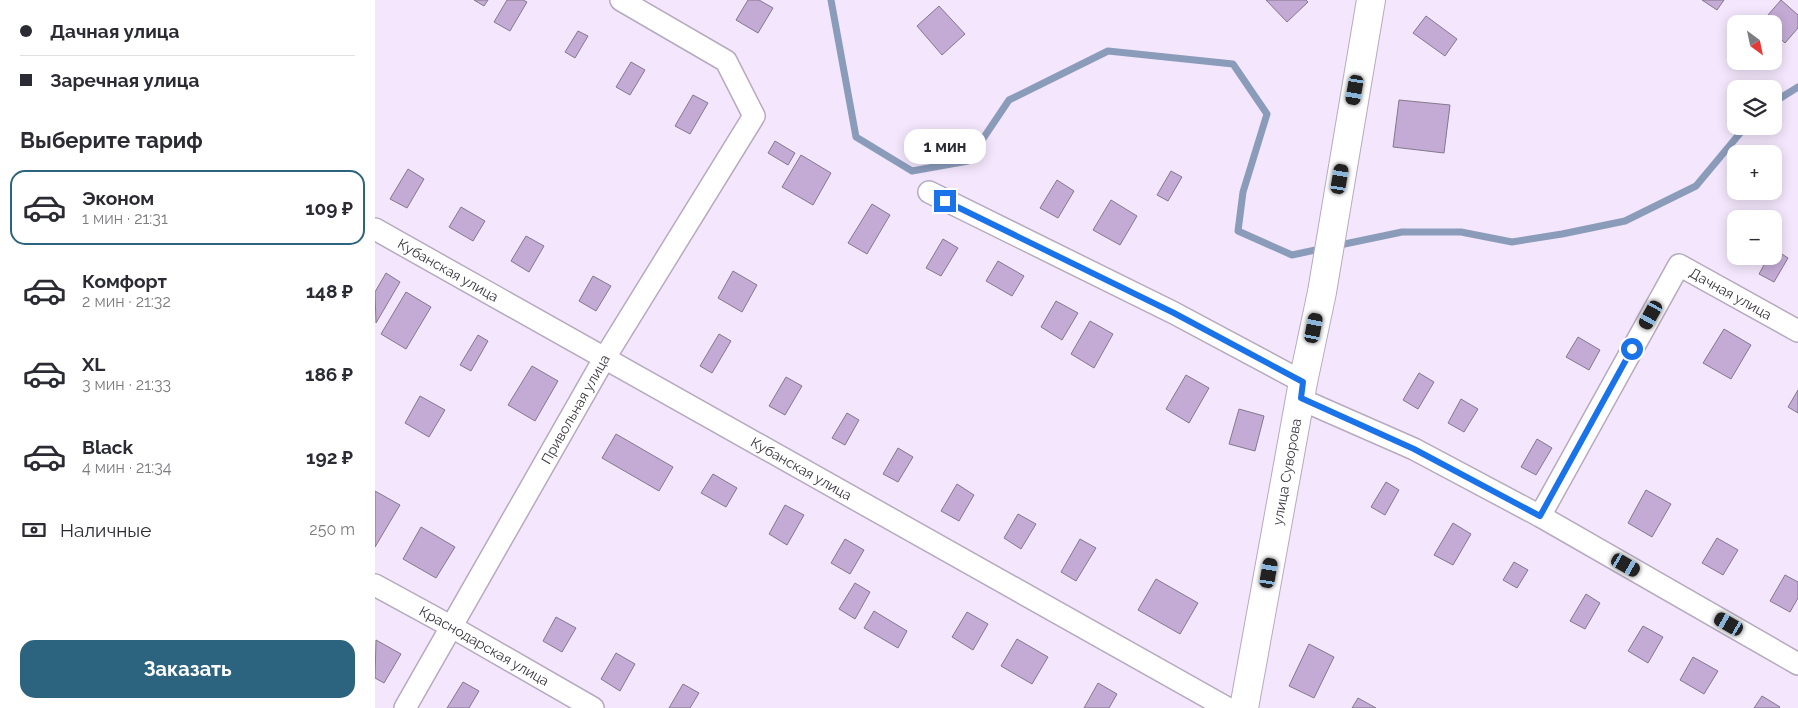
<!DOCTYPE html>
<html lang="ru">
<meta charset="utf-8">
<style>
:root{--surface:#fff;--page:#f7f7f7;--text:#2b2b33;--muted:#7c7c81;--line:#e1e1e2;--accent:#2c637e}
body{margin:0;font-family:Raleway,sans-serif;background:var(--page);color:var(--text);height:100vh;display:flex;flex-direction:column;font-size:19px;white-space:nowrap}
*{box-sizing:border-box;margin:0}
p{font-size:16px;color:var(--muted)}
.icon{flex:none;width:28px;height:28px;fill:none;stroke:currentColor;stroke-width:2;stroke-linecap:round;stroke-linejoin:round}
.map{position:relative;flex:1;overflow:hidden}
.sheet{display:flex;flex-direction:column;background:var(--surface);width:375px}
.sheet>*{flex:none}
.banner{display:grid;align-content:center;height:110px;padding:0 20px;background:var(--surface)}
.needle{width:32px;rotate:147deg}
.tools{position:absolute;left:1352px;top:15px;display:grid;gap:10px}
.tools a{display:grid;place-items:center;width:55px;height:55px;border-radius:10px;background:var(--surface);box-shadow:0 2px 12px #0003;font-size:25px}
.end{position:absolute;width:22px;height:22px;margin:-11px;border:6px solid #1a73e8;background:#fff;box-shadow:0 0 0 2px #fff}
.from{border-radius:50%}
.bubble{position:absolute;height:35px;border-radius:15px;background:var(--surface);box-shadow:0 2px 12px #0003;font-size:16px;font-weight:700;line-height:35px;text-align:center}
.car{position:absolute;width:15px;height:30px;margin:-15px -8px;border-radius:6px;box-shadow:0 0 4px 1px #0007;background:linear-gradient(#222 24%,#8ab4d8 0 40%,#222 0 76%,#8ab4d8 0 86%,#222 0)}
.banner b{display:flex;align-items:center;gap:18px;height:48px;font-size:19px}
.banner b+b{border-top:1px solid var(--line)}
.banner i{width:12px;height:12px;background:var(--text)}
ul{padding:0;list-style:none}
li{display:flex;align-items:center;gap:15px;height:75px;margin:0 10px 8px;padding:0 10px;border:2px solid transparent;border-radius:15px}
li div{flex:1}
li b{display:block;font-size:19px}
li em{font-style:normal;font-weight:700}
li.active{border-color:var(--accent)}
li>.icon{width:45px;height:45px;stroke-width:1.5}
h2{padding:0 20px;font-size:22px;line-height:60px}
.pay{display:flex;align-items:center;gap:12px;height:55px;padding:0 20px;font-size:19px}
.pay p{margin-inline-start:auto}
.action{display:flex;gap:10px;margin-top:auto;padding:10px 20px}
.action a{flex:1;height:58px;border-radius:15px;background:var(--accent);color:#fff;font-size:20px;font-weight:700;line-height:58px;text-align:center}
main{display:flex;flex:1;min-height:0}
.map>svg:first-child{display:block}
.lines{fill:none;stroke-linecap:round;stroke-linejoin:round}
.stream{stroke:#8b9cbb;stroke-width:7}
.building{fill:#c4abd5;stroke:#83788c}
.street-casing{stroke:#b6aabf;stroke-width:24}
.secondary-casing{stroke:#b6aabf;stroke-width:30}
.street{stroke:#fff;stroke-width:21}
.secondary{stroke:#fff;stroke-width:28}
.route{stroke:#1a73e8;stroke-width:6}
.labels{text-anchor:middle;stroke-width:5;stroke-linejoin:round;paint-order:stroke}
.street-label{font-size:14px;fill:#39343d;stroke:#fff}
</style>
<main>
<section class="sheet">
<div class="banner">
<b><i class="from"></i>Дачная улица</b>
<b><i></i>Заречная улица</b>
</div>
<h2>Выберите тариф</h2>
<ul>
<li class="active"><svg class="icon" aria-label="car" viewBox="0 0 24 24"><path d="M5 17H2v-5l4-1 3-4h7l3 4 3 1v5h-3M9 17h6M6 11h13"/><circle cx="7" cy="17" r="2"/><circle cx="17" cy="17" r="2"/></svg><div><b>Эконом</b><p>1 мин · 21:31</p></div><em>109 ₽</em></li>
<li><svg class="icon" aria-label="car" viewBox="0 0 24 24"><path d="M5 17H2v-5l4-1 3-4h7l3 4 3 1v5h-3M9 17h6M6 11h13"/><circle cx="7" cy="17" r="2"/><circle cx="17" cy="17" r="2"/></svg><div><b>Комфорт</b><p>2 мин · 21:32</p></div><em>148 ₽</em></li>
<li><svg class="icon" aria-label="car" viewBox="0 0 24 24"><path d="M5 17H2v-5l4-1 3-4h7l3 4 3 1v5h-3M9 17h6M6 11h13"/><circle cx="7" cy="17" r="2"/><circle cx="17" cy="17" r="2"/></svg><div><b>XL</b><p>3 мин · 21:33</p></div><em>186 ₽</em></li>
<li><svg class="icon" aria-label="car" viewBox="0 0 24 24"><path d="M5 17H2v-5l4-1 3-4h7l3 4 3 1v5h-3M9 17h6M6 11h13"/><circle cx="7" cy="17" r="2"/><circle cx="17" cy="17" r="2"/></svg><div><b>Black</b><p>4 мин · 21:34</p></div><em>192 ₽</em></li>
</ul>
<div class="pay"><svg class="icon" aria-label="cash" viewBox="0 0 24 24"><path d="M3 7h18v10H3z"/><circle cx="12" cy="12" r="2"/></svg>Наличные<p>250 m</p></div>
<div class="action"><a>Заказать</a></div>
</section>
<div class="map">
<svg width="1423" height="708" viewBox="0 0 1423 708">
<rect width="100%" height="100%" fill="#f4e7fd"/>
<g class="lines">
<g class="stream">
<path d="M456,0L481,137L537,171L593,161L634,100L733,51L858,64L892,114L868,192L863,231L917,255L950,248"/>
<path d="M1399,102L1423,87"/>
<path d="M960,246L1027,232H1086L1137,242L1187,234L1250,221L1321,186L1371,126"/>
</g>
</g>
<g class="building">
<path d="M99,0H113L109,6Z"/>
<path d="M132,0H148L152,2L135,31L119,22Z"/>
<path d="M373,0H384L398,8L383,33L361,20Z"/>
<path d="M891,0H931L933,2L912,22Z"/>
<path d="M1327,0H1349L1342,10Z"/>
<path d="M1406,0L1423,15V28L1410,43L1399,33V24L1386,23Z"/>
<path d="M564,6L590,34L567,55L542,26Z"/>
<path d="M1051,16L1082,39L1070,56L1038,33Z"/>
<path d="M203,31L213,36L200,58L190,52Z"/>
<path d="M256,62L270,70L255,95L241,87Z"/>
<path d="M318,95L333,103L315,134L300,126Z"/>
<path d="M1024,100L1075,105L1069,153L1018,147Z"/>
<path d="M400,141L420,153L413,165L393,153Z"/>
<path d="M426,155L456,173L438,205L407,187Z"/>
<path d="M33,169L49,179L32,208L15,199Z"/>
<path d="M796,171L807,177L793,201L782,195Z"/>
<path d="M682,180L699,191L683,218L665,208Z"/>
<path d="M736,200L762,216L745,245L718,230Z"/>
<path d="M497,204L515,215L492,254L473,243Z"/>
<path d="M86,207L110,221L98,241L74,227Z"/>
<path d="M151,236L169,246L154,272L136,261Z"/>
<path d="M568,239L583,248L566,276L551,268Z"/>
<path d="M1399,249L1413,258L1399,282L1384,274L1394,256H1399Z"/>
<path d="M623,261L649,276L637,296L611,281Z"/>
<path d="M358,271L382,285L367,312L343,298Z"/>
<path d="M11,273L25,282L1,323L0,292Z"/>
<path d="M218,276L236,286L221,311L204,301Z"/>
<path d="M31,292L56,307L31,349L6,334Z"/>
<path d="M681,301L703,313L687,340L666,327Z"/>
<path d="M715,321L738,334L719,368L696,354Z"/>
<path d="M1349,329L1376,345L1356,379L1328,363Z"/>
<path d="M344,334L356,341L337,373L325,366Z"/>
<path d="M103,335L113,341L96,371L85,365Z"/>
<path d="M1203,337L1225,350L1214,370L1191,357Z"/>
<path d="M157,366L183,381L160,421L133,405Z"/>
<path d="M1044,373L1059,382L1043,409L1028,400Z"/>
<path d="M811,375L834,388L814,423L791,409Z"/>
<path d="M411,377L427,386L410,415L394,406Z"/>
<path d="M1423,390V413L1413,407Z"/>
<path d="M45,396L70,410L54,437L30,423Z"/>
<path d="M1086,399L1103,409L1089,432L1073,423Z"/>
<path d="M864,409L889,416L880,451L854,444Z"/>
<path d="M472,413L484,420L470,445L457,438Z"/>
<path d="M241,434L298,467L284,491L227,458Z"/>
<path d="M1162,439L1177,448L1161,475L1146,467Z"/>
<path d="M523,448L538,457L523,482L508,474Z"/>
<path d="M338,474L362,488L351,507L326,493Z"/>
<path d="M1011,482L1024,490L1010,515L996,507Z"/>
<path d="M582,484L599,495L584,521L566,511Z"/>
<path d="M1271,490L1296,504L1277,537L1253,523Z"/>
<path d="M0,491L25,505L0,547Z"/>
<path d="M410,505L429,515L412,545L394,534Z"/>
<path d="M643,514L661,524L646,549L629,538Z"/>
<path d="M1078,523L1096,534L1078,565L1059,555Z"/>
<path d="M46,527L80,547L61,578L28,559Z"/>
<path d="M1342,538L1363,550L1348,575L1327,563Z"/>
<path d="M470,539L489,550L475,574L456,563Z"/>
<path d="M705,539L721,548L701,581L686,572Z"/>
<path d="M1139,562L1153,570L1142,588L1128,580Z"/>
<path d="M1410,575L1423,582V598L1415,612L1395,601Z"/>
<path d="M781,579L823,603L805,634L763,610Z"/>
<path d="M480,583L495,592L480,619L464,609Z"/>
<path d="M1211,594L1225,603L1210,629L1195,621Z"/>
<path d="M499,611L532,631L523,648L489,628Z"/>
<path d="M592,612L613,624L598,650L577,637Z"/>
<path d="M181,617L201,628L187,652L168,641Z"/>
<path d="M1268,626L1288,637L1273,663L1253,651Z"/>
<path d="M642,639L673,657L657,684L626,666Z"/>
<path d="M1,640L26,654L9,683L0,678Z"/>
<path d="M934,644L959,657L939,698L914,686Z"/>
<path d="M241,653L260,664L245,691L226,679Z"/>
<path d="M1318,657L1343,671L1329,694L1305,680Z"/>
<path d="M88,682L104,691L94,708H72Z"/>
<path d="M723,683L742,694L734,708H709Z"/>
<path d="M308,684L324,693L315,708H294Z"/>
<path d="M1387,696L1405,707L1404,708H1379Z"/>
<path d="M983,698L1001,708H977Z"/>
</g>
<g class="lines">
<defs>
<g id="street">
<path d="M554,192L799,313L928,382"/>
<path id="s1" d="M0,229L852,708"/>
<path d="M925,399L1039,449L1165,516L1423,664"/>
<path id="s2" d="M1165,516L1304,265L1423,331"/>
<path id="s3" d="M0,585L77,627L218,708"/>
<path id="s4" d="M30,708L229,359L379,116L351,61L246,0"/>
</g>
<g id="secondary">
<path id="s5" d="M869,708L928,382L947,292L996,0"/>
</g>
</defs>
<use href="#street" class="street-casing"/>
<use href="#secondary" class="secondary-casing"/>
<use href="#street" class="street"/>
<use href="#secondary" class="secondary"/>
</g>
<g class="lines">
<path class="route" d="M570,201L799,313L928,382L926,398L1039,449L1165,516L1257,349"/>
</g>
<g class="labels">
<g class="street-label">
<text dy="5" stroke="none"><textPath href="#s1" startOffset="84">Кубанская улица</textPath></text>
<text dy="5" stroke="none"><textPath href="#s2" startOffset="346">Дачная улица</textPath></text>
<text dy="5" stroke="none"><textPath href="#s4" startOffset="344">Привольная улица</textPath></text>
<text dy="5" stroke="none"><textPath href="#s1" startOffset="489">Кубанская улица</textPath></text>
<text dy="5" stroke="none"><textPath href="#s5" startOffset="240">улица Суворова</textPath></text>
<text dy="5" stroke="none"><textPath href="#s3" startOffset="125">Краснодарская улица</textPath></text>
</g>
</g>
</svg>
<div class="tools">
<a><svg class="needle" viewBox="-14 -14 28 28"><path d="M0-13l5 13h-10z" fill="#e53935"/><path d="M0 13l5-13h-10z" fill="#7c7c81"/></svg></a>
<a><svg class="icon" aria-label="layers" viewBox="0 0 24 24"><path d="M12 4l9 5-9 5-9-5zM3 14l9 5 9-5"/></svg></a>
<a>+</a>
<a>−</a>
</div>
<i class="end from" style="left:1257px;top:349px"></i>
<i class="end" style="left:570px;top:201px"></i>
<div class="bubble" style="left:529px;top:129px;width:82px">1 мин</div>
<i class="car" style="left:980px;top:90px;rotate:190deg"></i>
<i class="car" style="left:965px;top:179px;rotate:10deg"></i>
<i class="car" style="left:1276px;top:315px;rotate:209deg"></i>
<i class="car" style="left:939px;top:328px;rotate:11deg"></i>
<i class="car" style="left:1251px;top:565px;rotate:120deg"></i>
<i class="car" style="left:894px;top:573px;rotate:10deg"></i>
<i class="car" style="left:1354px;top:624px;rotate:300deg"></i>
</div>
</main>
